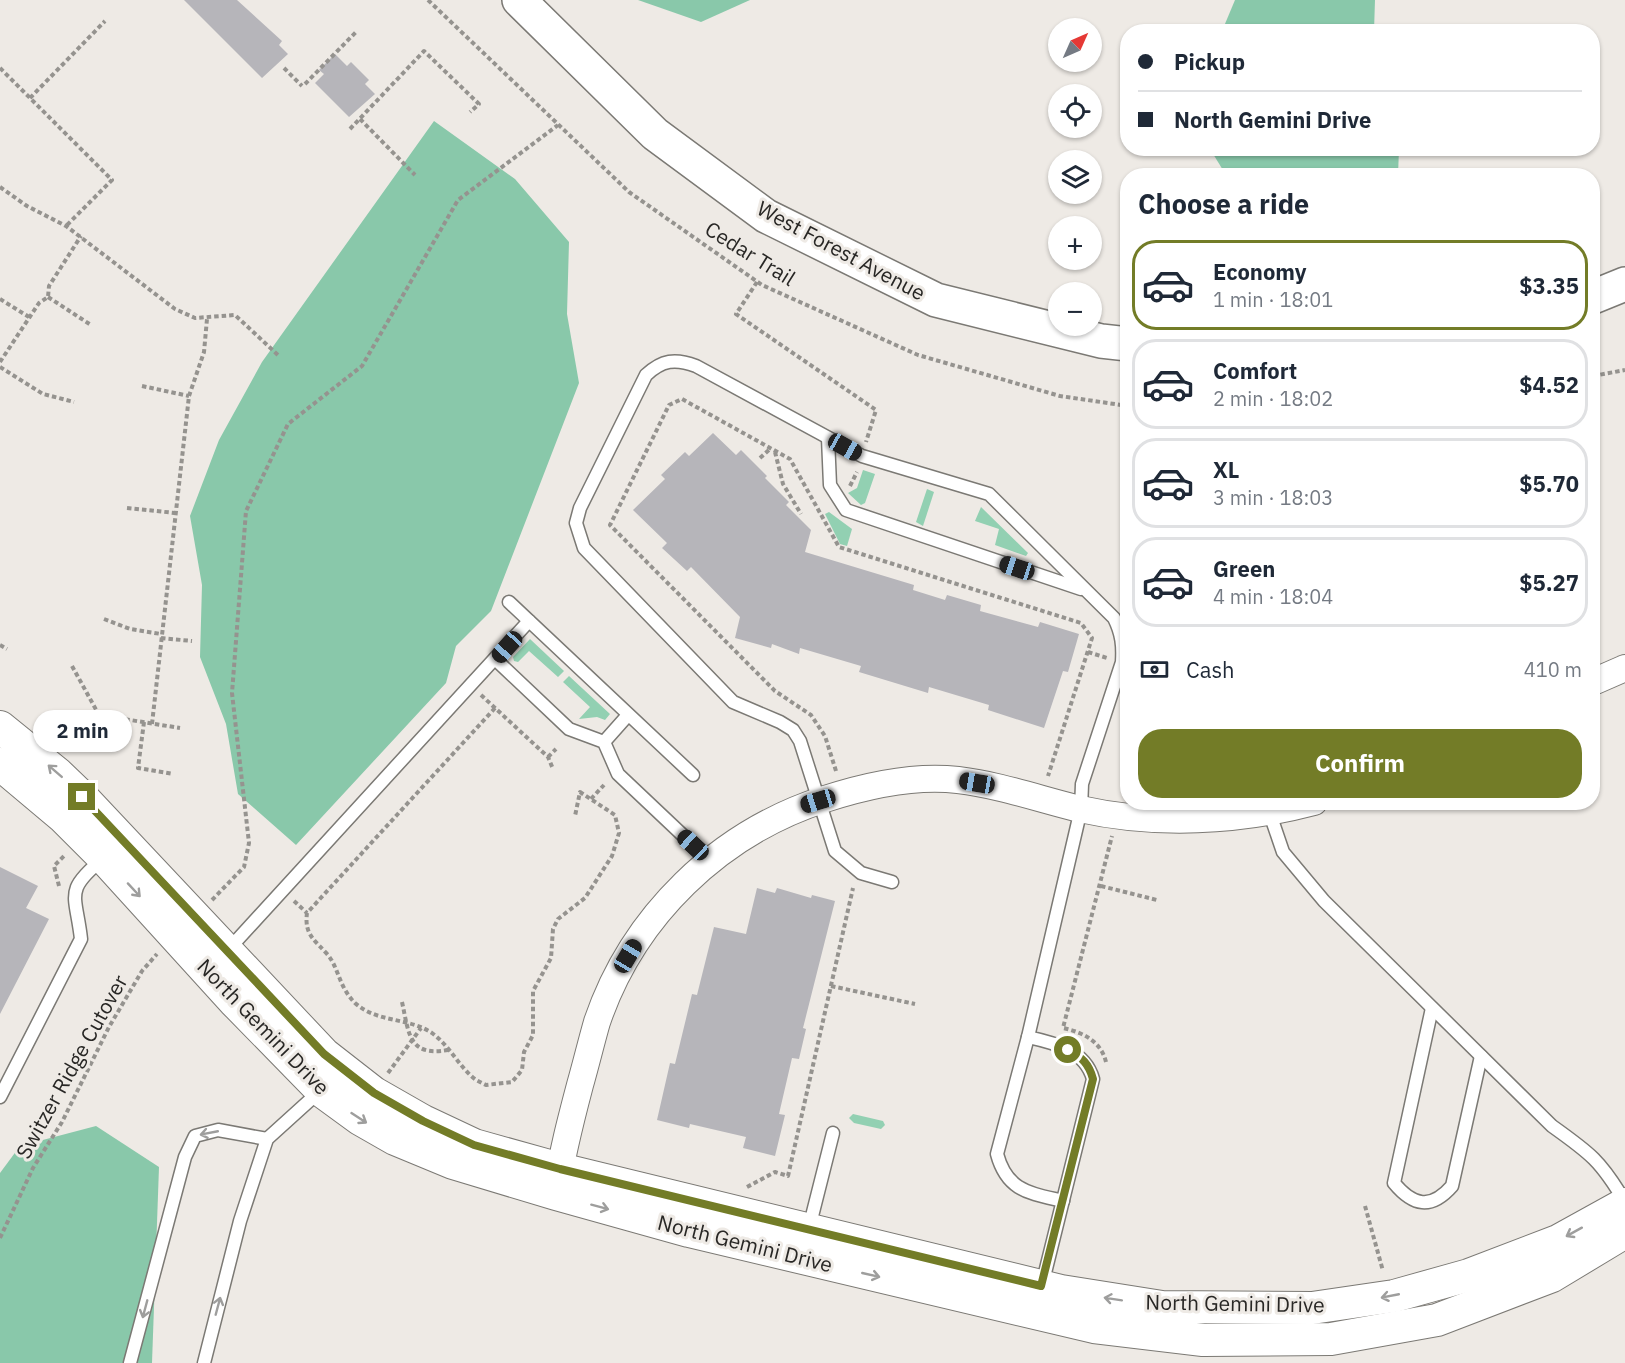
<!DOCTYPE html>
<meta charset="utf-8">
<style>
:root{--surface:#fff;--page:#f6f6f7;--text:#1f2937;--muted:#747a83;--line:#e0e1e3;--accent:#737c27}
body{margin:0;font-family:"IBM Plex Sans",sans-serif;background:var(--page);color:var(--text);height:100vh;display:flex;flex-direction:column;font-size:22px;white-space:nowrap}
*{box-sizing:border-box;margin:0}
p{font-size:20px;color:var(--muted)}
.icon{flex:none;width:33px;height:33px;fill:none;stroke:currentColor;stroke-width:2;stroke-linecap:round;stroke-linejoin:round}
.map{position:relative;flex:1;overflow:hidden}
.drawer{position:absolute;left:1120px;top:168px;width:480px;height:642px;display:flex;flex-direction:column;background:var(--surface);border-radius:24px;box-shadow:0 2px 4px #0004}
.drawer>*{flex:none}
.banner{position:absolute;left:1120px;top:24px;width:480px;height:132px;border-radius:24px;box-shadow:0 2px 4px #0004;display:grid;align-content:center;height:132px;padding:0 18px;background:var(--surface)}
.needle{width:39px;rotate:45deg}
.fabs{position:absolute;left:1048px;top:18px;display:grid;gap:12px}
.fabs a{display:grid;place-items:center;width:54px;height:54px;border-radius:50%;background:var(--surface);box-shadow:0 2px 4px #0004;font-size:30px}
.end{position:absolute;width:27px;height:27px;margin:-14px;border:8px solid #737c27;background:#fff;box-shadow:0 0 0 3px #fff}
.from{border-radius:50%}
.bubble{position:absolute;height:42px;border-radius:21px;background:var(--surface);box-shadow:0 2px 4px #0004;font-size:20px;font-weight:700;line-height:42px;text-align:center}
.car{position:absolute;width:18px;height:36px;margin:-18px -9px;border-radius:8px;box-shadow:0 0 4px 2px #0007;background:linear-gradient(#222 24%,#8ab4d8 0 40%,#222 0 76%,#8ab4d8 0 86%,#222 0)}
.banner b{display:flex;align-items:center;gap:21px;height:57px;font-size:22px}
.banner b+b{border-top:2px solid var(--line)}
.banner i{width:15px;height:15px;background:var(--text)}
ul{padding:0;list-style:none}
li{display:flex;align-items:center;gap:18px;height:90px;margin:0 12px 9px;padding:0 6px;border:3px solid var(--line);border-radius:24px}
li div{flex:1}
li b{display:block;font-size:22px}
li em{font-style:normal;font-weight:700}
li.active{border-color:var(--accent)}
li>.icon{width:54px;height:54px;stroke-width:1.5}
h2{padding:0 18px;font-size:27px;line-height:72px}
.pay{display:flex;align-items:center;gap:15px;height:66px;padding:0 18px;font-size:22px}
.pay p{margin-inline-start:auto}
.cta{display:flex;gap:12px;margin-top:auto;padding:12px 18px}
.cta a{flex:1;height:69px;border-radius:24px;background:var(--accent);color:#fff;font-size:24px;font-weight:700;line-height:69px;text-align:center}
.map>svg:first-child{display:block}
.green{fill:#92d0b2}
.forest{fill:#89c8aa}
.building{fill:#b6b5ba}
.lines{fill:none;stroke-linecap:round;stroke-linejoin:round}
.service-casing{stroke:#7b7974;stroke-width:15}
.minor-casing{stroke:#7b7974;stroke-width:28}
.tertiary-casing{stroke:#7b7974;stroke-width:34}
.secondary-casing{stroke:#7b7974;stroke-width:36}
.path{stroke:#95938f;stroke-width:4;stroke-dasharray:4.5 3;stroke-linecap:butt}
.service{stroke:#fff;stroke-width:12}
.minor{stroke:#fff;stroke-width:26}
.tertiary{stroke:#fff;stroke-width:32}
.secondary{stroke:#fff;stroke-width:33}
.oneway{stroke:#9e9e9d}
.route{stroke:#737c27;stroke-width:8}
.labels{text-anchor:middle;stroke-width:6;stroke-linejoin:round;paint-order:stroke}
.street-label{font-size:21px;fill:#282725;stroke:#eeeae5}
</style>
<div class="map">
<svg width="1625" height="1363" viewBox="0 0 1625 1363">
<rect width="100%" height="100%" fill="#eeeae5"/>
<g class="green">
<path d="M863,470L875,474L865,503L861,505L848,493L857,488Z"/>
<path d="M927,489L934,492L923,526L916,522Z"/>
<path d="M981,507L1028,553L1026,556L995,545L999,529L975,521Z"/>
<path d="M829,512L852,529L847,546L840,544L825,514Z"/>
<path d="M530,639L564,671L558,677L529,651L518,662L514,661L513,657Z"/>
<path d="M569,676L610,714L605,720L597,717L579,719L590,707L563,682Z"/>
<path d="M853,1114L883,1121L885,1125L881,1129L854,1123L849,1118Z"/>
</g>
<g class="forest">
<path d="M638,0H750L701,22Z"/>
<path d="M1235,0H1375L1374,31H1222Z"/>
<path d="M434,121L515,179L569,242L567,314L579,383L491,611L456,646L446,683L296,845L238,794L226,724L200,657L202,585L190,516L219,440L262,362Z"/>
<path d="M1210,149H1399L1398,175H1226Z"/>
<path d="M96,1126L159,1167L152,1363H0V1173L20,1146Z"/>
</g>
<g class="building">
<path d="M184,0H237L282,41L279,45L288,54L262,78Z"/>
<path d="M335,54L347,66L351,62L369,80L365,84L375,94L349,117L315,83L324,74L319,70Z"/>
<path d="M713,433L736,455L741,450L767,476L765,478L789,502L786,505L811,530L805,552L914,585L913,590L945,600L947,595L981,605L980,611L1038,627L1040,622L1079,634L1068,672L1063,671L1044,728L988,710L989,705L929,687L928,693L859,672L861,666L800,648L799,654L772,644L771,648L735,638L740,617L691,567L687,571L662,548L667,543L633,510L665,479L661,475L685,452L689,456Z"/>
<path d="M0,867L38,886L26,908L49,919L0,1014Z"/>
<path d="M757,888L775,893L777,888L811,898L812,895L835,901L803,1028L806,1029L799,1059L792,1058L779,1114L785,1115L775,1156L743,1148L746,1137L690,1124L689,1128L657,1120L670,1063L675,1064L692,994L697,995L714,927L746,934Z"/>
</g>
<g class="lines">
<defs>
<g id="service">
<path d="M828,438L830,485L846,510L1081,589"/>
<path d="M509,602L693,775"/>
<path d="M495,659L569,729L604,742L618,774L709,860"/>
<path d="M604,742L628,715"/>
<path d="M1270,814L1283,852L1324,901L1552,1126C1590,1153 1601,1161 1625,1202"/>
<path d="M892,882L861,873L835,851L800,741L793,730L780,722L733,702L584,548L576,523L580,508L646,375C662,360 675,358 696,366L862,456L989,494L1114,618C1122,634 1123,646 1122,662L1082,784L1081,809L1028,1037C1055,1043 1085,1050 1093,1079L1042,1285"/>
<path d="M228,950L529,621"/>
<path d="M1432,1008L1394,1183C1413,1206 1431,1210 1452,1186L1481,1056"/>
<path d="M1028,1037L997,1154C1007,1191 1029,1193 1063,1201"/>
<path d="M0,1097L81,939C76,894 63,891 104,858"/>
<path d="M809,1228L833,1133"/>
<path d="M130,1363L185,1157L195,1136L218,1130L267,1139"/>
<path d="M204,1363L240,1221L267,1139L320,1091"/>
</g>
<g id="minor">
<path d="M1593,682L1625,668"/>
<path d="M557,1188C562,1153 571,1119 580,1085C586,1064 591,1043 597,1022C633,916 719,833 825,799C865,786 915,775 958,780C1000,785 1039,799 1080,809C1156,826 1239,822 1314,802"/>
</g>
<g id="tertiary">
<path d="M0,727L58,774L82,797L324,1054L374,1093L423,1121L474,1145L560,1169L1061,1291L1162,1307L1312,1308L1394,1296L1469,1275L1558,1241L1625,1204"/>
<path d="M0,764L63,817L104,858L234,1001L323,1092L360,1119L395,1139L453,1163L556,1194L689,1231L1094,1327L1203,1340L1331,1339L1437,1320L1552,1276L1625,1232"/>
</g>
<g id="secondary">
<path d="M519,0L655,134L766,216L936,300L1101,341L1128,344"/>
<path d="M1593,297L1625,284"/>
</g>
</defs>
<use href="#service" class="service-casing"/>
<use href="#minor" class="minor-casing"/>
<use href="#tertiary" class="tertiary-casing"/>
<use href="#secondary" class="secondary-casing"/>
<g class="path">
<path d="M428,0L629,192L762,285L918,355L1060,396L1128,406"/>
<path d="M0,68L112,180L66,226"/>
<path d="M284,68L302,86"/>
<path d="M305,84L356,32"/>
<path d="M30,98L105,21"/>
<path d="M360,119L415,175"/>
<path d="M350,129L424,51L479,104L470,112"/>
<path d="M0,187L27,206L66,226L175,309L195,318L235,315L279,356"/>
<path d="M757,282L736,314L876,410L866,442"/>
<path d="M48,297L91,325"/>
<path d="M0,299L29,317"/>
<path d="M0,362L39,303L48,297L49,286L81,236"/>
<path d="M0,367L43,394L74,402"/>
<path d="M1593,376L1625,370"/>
<path d="M142,386L189,396"/>
<path d="M775,452L783,484L801,514"/>
<path d="M760,458L771,448"/>
<path d="M850,486L857,472"/>
<path d="M127,508L175,513"/>
<path d="M104,619L130,629L161,634"/>
<path d="M161,638L192,641"/>
<path d="M0,645L7,649"/>
<path d="M1088,652L1107,658"/>
<path d="M72,666L99,715L180,728"/>
<path d="M481,695L548,757L553,769"/>
<path d="M495,708L307,913C304,935 315,940 328,955C339,969 339,987 355,1003C377,1023 408,1017 432,1033C450,1046 459,1067 476,1080L486,1085L512,1082L522,1070L524,1052L533,1035V991L551,958L553,929L558,919L585,898L612,856L619,833L615,815L580,792L575,816"/>
<path d="M144,722L138,768L173,774"/>
<path d="M152,724L189,396L204,352L207,319"/>
<path d="M548,757L556,749"/>
<path d="M836,771L825,736L811,715L775,691L610,525L669,405L682,399L790,459L839,547L1081,623L1092,638L1048,776"/>
<path d="M591,799L604,785"/>
<path d="M59,886L54,866L64,856"/>
<path d="M1101,886L1157,900"/>
<path d="M212,900L244,867L249,843L232,693L246,511L288,424L362,366L458,200L558,125"/>
<path d="M294,901L307,913"/>
<path d="M831,986L915,1004"/>
<path d="M402,1002C409,1033 408,1057 448,1050"/>
<path d="M1106,1062C1101,1041 1082,1032 1063,1028L1112,836"/>
<path d="M388,1073L421,1028"/>
<path d="M747,1187L775,1172L788,1176L853,888"/>
<path d="M1365,1206L1383,1271"/>
<path d="M0,1238L33,1168L62,1122L109,1027L142,971L157,954"/>
</g>
<use href="#service" class="service"/>
<use href="#minor" class="minor"/>
<use href="#tertiary" class="tertiary"/>
<use href="#secondary" class="secondary"/>
</g>
<defs><path id="oneway-shaft" d="M-6 0H5M1.5-3L5.5 0L1.5 3" fill="none" stroke-width="1.6" stroke-linecap="round" stroke-linejoin="round" transform="scale(1.5)"/></defs>
<g class="oneway">
<use href="#oneway-shaft" transform="translate(55 771) rotate(-139)"/>
<use href="#oneway-shaft" transform="translate(134 890) rotate(47)"/>
<use href="#oneway-shaft" transform="translate(359 1118) rotate(33)"/>
<use href="#oneway-shaft" transform="translate(209 1133) rotate(169)"/>
<use href="#oneway-shaft" transform="translate(600 1207) rotate(15)"/>
<use href="#oneway-shaft" transform="translate(1574 1232) rotate(151)"/>
<use href="#oneway-shaft" transform="translate(871 1275) rotate(13)"/>
<use href="#oneway-shaft" transform="translate(1390 1296) rotate(169)"/>
<use href="#oneway-shaft" transform="translate(1113 1299) rotate(-171)"/>
<use href="#oneway-shaft" transform="translate(218 1306) rotate(-75)"/>
<use href="#oneway-shaft" transform="translate(145 1309) rotate(105)"/>
</g>
<g class="lines">
<path class="route" d="M82,797L324,1054L374,1093L423,1121L474,1145L560,1169L1041,1286L1093,1079C1089,1064 1082,1057 1068,1050"/>
</g>
<g class="labels">
<g class="street-label">
<text transform="translate(841 251) rotate(28)" y="7">West Forest Avenue</text>
<text transform="translate(750 254) rotate(32)" y="7">Cedar Trail</text>
<text transform="translate(263 1027) rotate(46)" y="7">North Gemini Drive</text>
<text transform="translate(72 1067) rotate(-61)" y="7">Switzer Ridge Cutover</text>
<text transform="translate(745 1244) rotate(14)" y="7">North Gemini Drive</text>
<text transform="translate(1235 1304) rotate(1)" y="7">North Gemini Drive</text>
</g>
</g>
</svg>
<div class="fabs">
<a><svg class="needle" viewBox="-14 -14 28 28"><path d="M0-13l5 13h-10z" fill="#e53935"/><path d="M0 13l5-13h-10z" fill="#747a83"/></svg></a>
<a><svg class="icon" aria-label="locate" viewBox="0 0 24 24"><circle cx="12" cy="12" r="6"/><path d="M12 2v4M12 18v4M2 12h4M18 12h4"/></svg></a>
<a><svg class="icon" aria-label="layers" viewBox="0 0 24 24"><path d="M12 4l9 5-9 5-9-5zM3 14l9 5 9-5"/></svg></a>
<a>+</a>
<a>−</a>
</div>
<i class="end from" style="left:1068px;top:1050px"></i>
<i class="end" style="left:82px;top:797px"></i>
<div class="bubble" style="left:33px;top:710px;width:99px">2 min</div>
<i class="car" style="left:845px;top:447px;rotate:119deg"></i>
<i class="car" style="left:1017px;top:568px;rotate:288deg"></i>
<i class="car" style="left:507px;top:647px;rotate:222deg"></i>
<i class="car" style="left:977px;top:783px;rotate:280deg"></i>
<i class="car" style="left:818px;top:801px;rotate:253deg"></i>
<i class="car" style="left:693px;top:845px;rotate:313deg"></i>
<i class="car" style="left:628px;top:956px;rotate:31deg"></i>
<div class="banner">
<b><i class="from"></i>Pickup</b>
<b><i></i>North Gemini Drive</b>
</div>
<section class="drawer">
<h2>Choose a ride</h2>
<ul>
<li class="active"><svg class="icon" aria-label="car" viewBox="0 0 24 24"><path d="M5 17H2v-5l4-1 3-4h7l3 4 3 1v5h-3M9 17h6M6 11h13"/><circle cx="7" cy="17" r="2"/><circle cx="17" cy="17" r="2"/></svg><div><b>Economy</b><p>1 min · 18:01</p></div><em>$3.35</em></li>
<li><svg class="icon" aria-label="car" viewBox="0 0 24 24"><path d="M5 17H2v-5l4-1 3-4h7l3 4 3 1v5h-3M9 17h6M6 11h13"/><circle cx="7" cy="17" r="2"/><circle cx="17" cy="17" r="2"/></svg><div><b>Comfort</b><p>2 min · 18:02</p></div><em>$4.52</em></li>
<li><svg class="icon" aria-label="car" viewBox="0 0 24 24"><path d="M5 17H2v-5l4-1 3-4h7l3 4 3 1v5h-3M9 17h6M6 11h13"/><circle cx="7" cy="17" r="2"/><circle cx="17" cy="17" r="2"/></svg><div><b>XL</b><p>3 min · 18:03</p></div><em>$5.70</em></li>
<li><svg class="icon" aria-label="car" viewBox="0 0 24 24"><path d="M5 17H2v-5l4-1 3-4h7l3 4 3 1v5h-3M9 17h6M6 11h13"/><circle cx="7" cy="17" r="2"/><circle cx="17" cy="17" r="2"/></svg><div><b>Green</b><p>4 min · 18:04</p></div><em>$5.27</em></li>
</ul>
<div class="pay"><svg class="icon" aria-label="cash" viewBox="0 0 24 24"><path d="M3 7h18v10H3z"/><circle cx="12" cy="12" r="2"/></svg>Cash<p>410 m</p></div>
<div class="cta"><a>Confirm</a></div>
</section>
</div>
